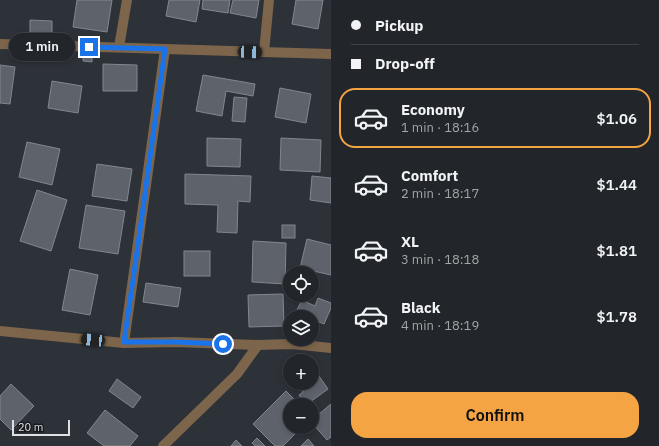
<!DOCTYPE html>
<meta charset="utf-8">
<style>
:root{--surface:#22252a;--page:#2e3136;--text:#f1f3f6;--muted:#a2a5a8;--line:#3f4247;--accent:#f4a443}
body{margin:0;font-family:"IBM Plex Sans",sans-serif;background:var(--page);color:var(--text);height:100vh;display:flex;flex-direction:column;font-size:15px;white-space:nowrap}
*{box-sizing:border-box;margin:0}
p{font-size:13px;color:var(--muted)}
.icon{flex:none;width:22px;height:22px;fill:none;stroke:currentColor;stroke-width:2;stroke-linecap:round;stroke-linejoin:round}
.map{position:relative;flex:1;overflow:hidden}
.drawer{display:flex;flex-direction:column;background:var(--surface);width:328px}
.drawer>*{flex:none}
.guide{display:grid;align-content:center;height:88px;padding:0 20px;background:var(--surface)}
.controls{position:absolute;left:283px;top:266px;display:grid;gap:8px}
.controls a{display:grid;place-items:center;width:36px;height:36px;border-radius:50%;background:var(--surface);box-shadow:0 2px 6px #0003,0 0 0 1px var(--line);font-size:20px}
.scale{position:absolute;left:12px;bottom:10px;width:58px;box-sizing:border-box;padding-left:4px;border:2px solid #dee0e5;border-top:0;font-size:11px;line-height:14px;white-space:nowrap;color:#dee0e5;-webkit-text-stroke:3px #17191c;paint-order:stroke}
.end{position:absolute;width:18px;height:18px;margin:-9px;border:5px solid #1a73e8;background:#fff;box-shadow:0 0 0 2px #fff}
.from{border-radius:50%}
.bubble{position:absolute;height:28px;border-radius:14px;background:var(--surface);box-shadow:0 2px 6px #0003,0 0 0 1px var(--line);font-size:13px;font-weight:600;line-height:28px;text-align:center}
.car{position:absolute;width:12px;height:24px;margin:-12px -6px;border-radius:5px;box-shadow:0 0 3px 1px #0007;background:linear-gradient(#222 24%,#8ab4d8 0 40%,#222 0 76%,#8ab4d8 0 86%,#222 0)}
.guide b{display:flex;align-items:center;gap:14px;height:38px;font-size:15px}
.guide b+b{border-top:1px solid var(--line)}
.guide i{width:10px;height:10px;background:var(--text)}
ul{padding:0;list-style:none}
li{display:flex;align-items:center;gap:12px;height:60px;margin:0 8px 6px;padding:0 12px;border:2px solid transparent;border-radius:16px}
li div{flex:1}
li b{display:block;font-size:15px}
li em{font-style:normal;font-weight:600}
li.active{border-color:var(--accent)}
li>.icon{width:36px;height:36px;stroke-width:1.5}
.primary-button{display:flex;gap:8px;margin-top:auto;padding:8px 20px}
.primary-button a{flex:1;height:46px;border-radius:16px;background:var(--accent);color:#111;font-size:16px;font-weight:600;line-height:46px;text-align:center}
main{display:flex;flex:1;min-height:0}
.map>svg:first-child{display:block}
.building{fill:#5e626a;stroke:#82878f}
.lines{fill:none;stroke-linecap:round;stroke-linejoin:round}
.street{stroke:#7d654b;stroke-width:10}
.route{stroke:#1a73e8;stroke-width:5}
</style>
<main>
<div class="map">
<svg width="331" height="446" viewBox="0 0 331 446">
<rect width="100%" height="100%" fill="#2d3138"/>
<g class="building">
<path d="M77,0H112L107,32L73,27Z"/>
<path d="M169,0H200L196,22L166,16Z"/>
<path d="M203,0H230L228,13L202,9Z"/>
<path d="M233,0H259L256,18L230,13Z"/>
<path d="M296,0H323L318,29L292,24Z"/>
<path d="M30,20L52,21V35H30Z"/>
<path d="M83,53L92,54V62L83,61Z"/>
<path d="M103,64L137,65V91H103Z"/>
<path d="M0,65L15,67L10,104L0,103Z"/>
<path d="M203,75L255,84L253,96L226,91L222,116L196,111Z"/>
<path d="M52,81L82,86L78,113L48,108Z"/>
<path d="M280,88L311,94L306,123L275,117Z"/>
<path d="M234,97L247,98L245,122L232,121Z"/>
<path d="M207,138L241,139L240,167L207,166Z"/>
<path d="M281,138L321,140L320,172L280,170Z"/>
<path d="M27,142L60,149L52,185L19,177Z"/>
<path d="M97,164L132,169L127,201L92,196Z"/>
<path d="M185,174L251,176L250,202L238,201L237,233L217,232L218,205L185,204Z"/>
<path d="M312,176L331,178V203L310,200Z"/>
<path d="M37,190L67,200L51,251L20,241Z"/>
<path d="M86,205L125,211L118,254L79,248Z"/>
<rect x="282" y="225" width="13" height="13"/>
<path d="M307,239L331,245V275L300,268Z"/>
<path d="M253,241L286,243L285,284L252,282Z"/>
<rect x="184" y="251" width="26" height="25"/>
<path d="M70,269L98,275L90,315L62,310Z"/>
<path d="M146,283L181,288L178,307L143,302Z"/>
<path d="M283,294L284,326L249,327L248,295Z"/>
<path d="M318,298L331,303V308L324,324L312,319V317H307L296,312L302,300L315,306Z"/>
<path d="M312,366L328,389L306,405L299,395L303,392L296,383H312Z"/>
<path d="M117,379L141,397L133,408L109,391Z"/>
<path d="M11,384L34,406L11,430L0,419V396Z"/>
<path d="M286,391L300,405H290V427H302L283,446H275L253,424Z"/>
<path d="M331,404V437L327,440L312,423V420Z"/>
<path d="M105,410L138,436L130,446H104L87,433Z"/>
<path d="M257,438L265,446H255L252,443Z"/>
<path d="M308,439L314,446H301Z"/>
<path d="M236,440L242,446H231Z"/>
</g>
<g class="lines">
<g class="street">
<path d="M0,44L331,54"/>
<path d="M119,47L127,0"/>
<path d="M264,52L269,0"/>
<path d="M0,331L124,343L176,342L258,345L292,344L331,348"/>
<path d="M124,343L165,49"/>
<path d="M163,446L237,374L258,345"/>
</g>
</g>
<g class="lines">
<path class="route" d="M89,47L165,49L136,259L124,342H176L223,344"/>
</g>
</svg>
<div class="controls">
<a><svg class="icon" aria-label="locate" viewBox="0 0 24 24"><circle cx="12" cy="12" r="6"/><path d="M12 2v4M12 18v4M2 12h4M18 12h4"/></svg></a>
<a><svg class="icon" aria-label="layers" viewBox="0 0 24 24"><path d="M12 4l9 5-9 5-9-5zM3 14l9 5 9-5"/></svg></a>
<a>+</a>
<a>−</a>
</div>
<div class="scale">20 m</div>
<i class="end from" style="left:223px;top:344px"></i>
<i class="end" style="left:89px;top:47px"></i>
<div class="bubble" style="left:9px;top:33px;width:66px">1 min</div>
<i class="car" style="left:250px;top:52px;rotate:92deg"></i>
<i class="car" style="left:93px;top:340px;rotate:275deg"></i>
</div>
<section class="drawer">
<div class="guide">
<b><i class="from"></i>Pickup</b>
<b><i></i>Drop-off</b>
</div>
<ul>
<li class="active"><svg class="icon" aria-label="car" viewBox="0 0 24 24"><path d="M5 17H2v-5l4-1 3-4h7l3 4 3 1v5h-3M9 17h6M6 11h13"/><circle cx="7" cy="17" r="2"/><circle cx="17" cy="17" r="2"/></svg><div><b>Economy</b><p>1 min · 18:16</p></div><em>$1.06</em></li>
<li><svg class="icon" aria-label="car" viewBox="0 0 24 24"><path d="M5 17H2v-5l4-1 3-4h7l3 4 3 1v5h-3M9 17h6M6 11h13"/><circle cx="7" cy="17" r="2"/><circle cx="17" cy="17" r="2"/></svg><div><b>Comfort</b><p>2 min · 18:17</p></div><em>$1.44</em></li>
<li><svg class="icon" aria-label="car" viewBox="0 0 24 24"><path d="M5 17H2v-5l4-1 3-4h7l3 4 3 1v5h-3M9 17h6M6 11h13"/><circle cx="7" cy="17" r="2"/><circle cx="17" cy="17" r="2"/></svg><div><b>XL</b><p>3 min · 18:18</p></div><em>$1.81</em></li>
<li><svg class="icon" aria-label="car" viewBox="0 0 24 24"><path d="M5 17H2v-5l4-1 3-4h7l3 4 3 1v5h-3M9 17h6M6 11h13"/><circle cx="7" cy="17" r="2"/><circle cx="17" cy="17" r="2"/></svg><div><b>Black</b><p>4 min · 18:19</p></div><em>$1.78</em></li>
</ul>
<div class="primary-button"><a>Confirm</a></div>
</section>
</main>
